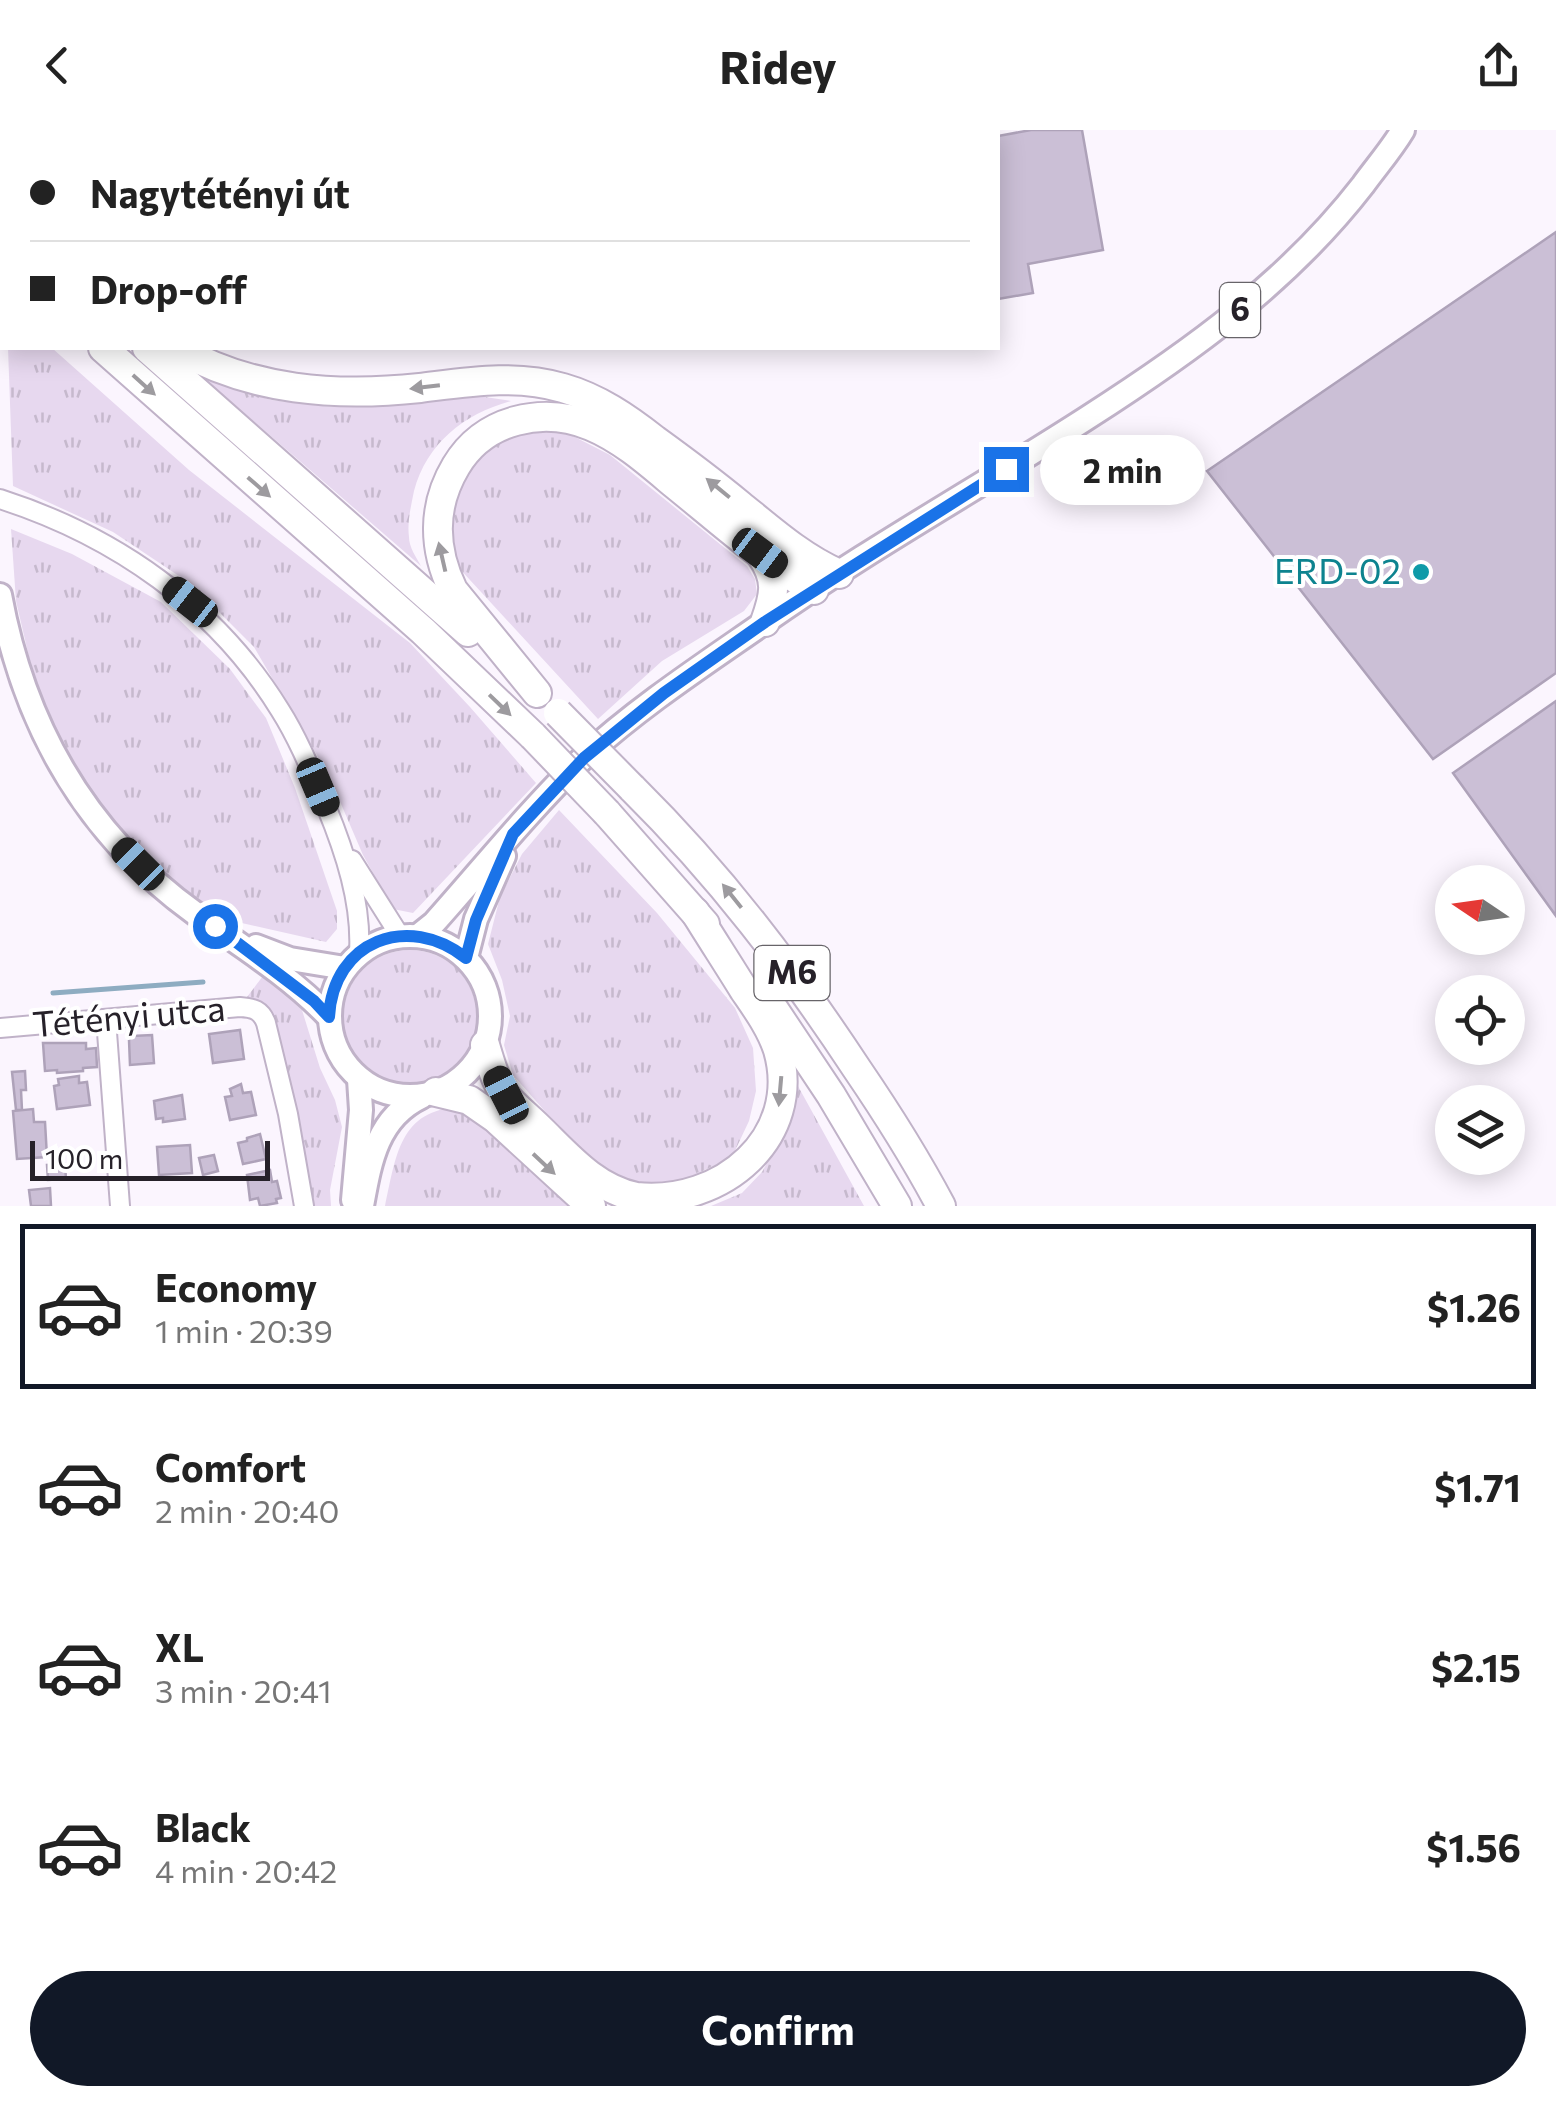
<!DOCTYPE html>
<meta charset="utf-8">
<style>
:root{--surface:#fff;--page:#f2f2f2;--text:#222;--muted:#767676;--line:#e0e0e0;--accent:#111827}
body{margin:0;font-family:Commissioner,sans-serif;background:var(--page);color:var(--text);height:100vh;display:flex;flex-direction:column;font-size:38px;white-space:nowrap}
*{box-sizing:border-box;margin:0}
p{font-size:32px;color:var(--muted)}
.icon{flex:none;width:55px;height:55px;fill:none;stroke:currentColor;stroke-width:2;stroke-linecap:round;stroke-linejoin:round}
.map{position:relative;height:1076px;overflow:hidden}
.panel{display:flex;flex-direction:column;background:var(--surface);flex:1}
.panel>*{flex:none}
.banner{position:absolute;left:0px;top:0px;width:1000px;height:220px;box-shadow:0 5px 25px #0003;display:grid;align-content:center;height:220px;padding:0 30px;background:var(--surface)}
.needle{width:65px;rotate:283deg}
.fabs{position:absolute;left:1435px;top:735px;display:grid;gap:20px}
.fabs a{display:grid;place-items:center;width:90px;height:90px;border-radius:50%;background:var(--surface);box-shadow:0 5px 25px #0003;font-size:50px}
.scale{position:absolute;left:30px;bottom:25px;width:240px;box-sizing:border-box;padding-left:10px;border:5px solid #262129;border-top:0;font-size:28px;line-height:35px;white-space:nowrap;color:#262129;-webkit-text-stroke:8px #fff;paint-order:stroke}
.end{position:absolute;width:45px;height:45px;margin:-22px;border:12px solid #1a73e8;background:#fff;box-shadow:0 0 0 5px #fff}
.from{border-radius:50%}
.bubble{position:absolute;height:70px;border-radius:35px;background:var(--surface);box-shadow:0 5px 25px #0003;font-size:32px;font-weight:700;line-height:70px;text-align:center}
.car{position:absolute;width:30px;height:60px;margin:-30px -15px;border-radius:12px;box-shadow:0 0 8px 2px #0007;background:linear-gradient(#222 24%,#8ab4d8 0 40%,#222 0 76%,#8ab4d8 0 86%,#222 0)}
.banner b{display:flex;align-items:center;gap:35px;height:95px;font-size:38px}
.banner b+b{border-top:2px solid var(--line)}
.banner i{width:25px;height:25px;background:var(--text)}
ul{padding:18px 0 0;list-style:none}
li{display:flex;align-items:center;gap:30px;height:165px;margin:0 20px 15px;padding:0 10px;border:5px solid transparent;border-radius:0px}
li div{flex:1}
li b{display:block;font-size:38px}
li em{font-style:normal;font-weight:700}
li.selected{border-color:var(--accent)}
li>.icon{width:90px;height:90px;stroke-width:1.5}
.button{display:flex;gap:20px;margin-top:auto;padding:20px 30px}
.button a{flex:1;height:115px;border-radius:60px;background:var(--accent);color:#fff;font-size:40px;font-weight:700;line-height:115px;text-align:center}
header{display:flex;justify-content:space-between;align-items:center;height:130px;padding:0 30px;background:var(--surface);font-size:45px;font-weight:700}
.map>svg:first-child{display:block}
.grass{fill:url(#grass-tufts)}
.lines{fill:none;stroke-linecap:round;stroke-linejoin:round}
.stream{stroke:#8eacc1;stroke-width:5}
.building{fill:#cbbfd6;stroke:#aea2b9;stroke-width:2.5}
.minor-casing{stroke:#c0b2c8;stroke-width:22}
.major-casing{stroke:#c0b2c8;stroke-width:28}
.highway-casing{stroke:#c0b2c8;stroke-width:32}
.minor{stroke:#fff;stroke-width:18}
.major{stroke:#fff;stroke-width:22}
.highway{stroke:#fff;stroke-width:28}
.highway-bridge-casing{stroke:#c0b2c8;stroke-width:32;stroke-linecap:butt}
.highway-bridge{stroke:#fff;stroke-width:28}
.oneway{fill:#9d9b9f}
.route{stroke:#1a73e8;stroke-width:12}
.culture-dot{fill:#0f9aa8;stroke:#fff;stroke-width:4}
.labels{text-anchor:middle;stroke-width:8;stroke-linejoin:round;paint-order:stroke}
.shield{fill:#fff;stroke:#676469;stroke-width:2.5}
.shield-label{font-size:32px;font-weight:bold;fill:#262129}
.culture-label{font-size:35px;fill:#0d838f;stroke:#fff;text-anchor:end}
.street-label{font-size:35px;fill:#262129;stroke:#fff}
</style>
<header><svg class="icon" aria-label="back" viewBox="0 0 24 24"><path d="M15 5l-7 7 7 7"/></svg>Ridey<svg class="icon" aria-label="share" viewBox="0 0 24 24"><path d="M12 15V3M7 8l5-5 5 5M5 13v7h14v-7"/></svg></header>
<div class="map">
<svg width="1556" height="1076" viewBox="0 0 1556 1076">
<defs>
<pattern id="grass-tufts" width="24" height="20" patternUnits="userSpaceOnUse" patternTransform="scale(2.5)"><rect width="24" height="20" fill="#e7d8ef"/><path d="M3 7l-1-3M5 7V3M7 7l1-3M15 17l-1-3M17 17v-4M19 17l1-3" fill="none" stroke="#c6b9cd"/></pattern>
</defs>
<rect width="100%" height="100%" fill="#fbf5fe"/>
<g class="grass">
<path d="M8,218H52L189,340L410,513L470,577L536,653L413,783L393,779L363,725L329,646L254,517L191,454L113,402L13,356Z"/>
<path d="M205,249L271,270L331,277L472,265L511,271C464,284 427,313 414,361C411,376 407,392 409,407C409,417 416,427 421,436Z"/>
<path d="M531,300L567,303L610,325L747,436L755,449L757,464L744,481L662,531L598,589L458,437L446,395L467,337L496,312Z"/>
<path d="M11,399L72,424L161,472L230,539L266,588L295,658L337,781V799L326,812L224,789L151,732L101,679L39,570L16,471Z"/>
<path d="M559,680L657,783L735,878L753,918L756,961L749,991L732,1027L690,1047L657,1056L612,1047L572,1012L513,945L504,915L510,886L502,850L488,814L500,767L522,724Z"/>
<circle cx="410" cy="887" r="67"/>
<path d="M266,842L284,858L302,880L320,938L335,970L342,997L330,1060L331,1076H310L269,884L247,867Z"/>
<path d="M793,947L864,1076H711L742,1063L762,1042L783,1003Z"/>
<path d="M461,977L479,986L574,1076H385C396,1027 399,979 461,977Z"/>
</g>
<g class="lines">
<path class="stream" d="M53,863L203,852"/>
</g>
<g class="building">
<path d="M215,0H423L424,2H215Z"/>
<path d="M1031,0H1082L1103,120L1028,134L1033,163L998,169V6Z"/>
<path d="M1556,102V543L1433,629L1207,341Z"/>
<path d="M1556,571V786L1453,643Z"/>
<path d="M240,900L244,929L213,933L209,904Z"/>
<path d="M152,905L154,933L130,935L129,910L132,906Z"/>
<path d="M43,913H86V919L96,918L97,937L83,938V941L57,943V940L45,941Z"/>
<path d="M25,941L26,960H21L22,980H16L12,942Z"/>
<path d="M79,946V953L87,952L90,975L57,979L54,956L59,955L58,949Z"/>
<path d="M241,954L243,963L251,962L256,985L230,990L225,967L232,966L230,959Z"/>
<path d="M182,965L185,989L163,992V988L156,989L154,971Z"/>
<path d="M33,979L34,992H45L47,1027L17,1029L13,981Z"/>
<path d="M260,1004L266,1029L243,1034L238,1013L247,1011V1008Z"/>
<path d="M190,1015L192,1043L159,1045L157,1017Z"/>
<path d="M214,1025L218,1041L203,1045L199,1028Z"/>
<path d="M65,1034L66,1049L48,1050L47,1035Z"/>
<path d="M270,1040L272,1052L277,1051L281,1068L276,1069L277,1073L260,1076L258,1068L250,1070L247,1045Z"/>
<path d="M50,1058L51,1076H31L29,1060Z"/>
</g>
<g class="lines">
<defs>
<g id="minor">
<path d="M176,0V2"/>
<path d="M551,0L556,2L572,0"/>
<path d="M0,369C115,406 216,476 280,580C299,610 312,643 326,676C345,722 362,773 359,823"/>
<path d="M352,730L400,806"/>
<path d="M106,889L120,1076"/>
<path d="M0,898L240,877C254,878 261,880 266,893L288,984L304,1076"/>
</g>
<g id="major">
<path d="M0,465C24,596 87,706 196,784C241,816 290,846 329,887"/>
<path d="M419,805L434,793C482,739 529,681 581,630C636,579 700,537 762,494C867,420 980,357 1087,288C1190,222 1288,152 1363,55C1376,37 1391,20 1403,0"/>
<circle cx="410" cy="886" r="80"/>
<path d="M256,816L290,829L345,838"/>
<path d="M466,828L476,789L504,726"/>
<path d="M353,1070L361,980L359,949"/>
<path d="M362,1076C370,1032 377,988 421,967"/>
</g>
<g id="highway">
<path d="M0,72L2,75"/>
<path d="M0,124L2,127"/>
<path d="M103,218L423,501L533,606"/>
<path d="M147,218L468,502"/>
<path d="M177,218C251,261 336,267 420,258C469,252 515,244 563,258C598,268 627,288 655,310C684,331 712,352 740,375C772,401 801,427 839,444"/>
<path d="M761,425C778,450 775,464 765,492"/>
<path d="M537,563L453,460C433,419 432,376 456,336C484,289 543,276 591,296C622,309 648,332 673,353C719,390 763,430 814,460"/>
<path d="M632,658C720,745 789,836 857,939C887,983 916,1029 941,1076"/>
<path d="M607,683L705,794"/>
<path d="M773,878L831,965L897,1076"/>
<path d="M485,915C490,932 495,950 505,965C514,976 528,987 538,997C568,1026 594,1058 636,1067C722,1076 803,1007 778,920C771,898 757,879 744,860C728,834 711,808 695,782"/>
<path d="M436,962L469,970L495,988L591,1076"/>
</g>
</defs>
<use href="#minor" class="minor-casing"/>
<use href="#major" class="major-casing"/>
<use href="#highway" class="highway-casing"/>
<use href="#minor" class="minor"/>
<use href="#major" class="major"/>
<use href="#highway" class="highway"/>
<defs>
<g id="highway-bridge">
<path d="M558,583L632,658"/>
<path d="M533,606L607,683"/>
</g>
</defs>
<use href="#highway-bridge" class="highway-bridge-casing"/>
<use href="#highway-bridge" class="highway-bridge"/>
</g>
<defs><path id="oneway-solid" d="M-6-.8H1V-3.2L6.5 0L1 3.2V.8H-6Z" transform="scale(2.5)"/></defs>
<g class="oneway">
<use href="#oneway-solid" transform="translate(144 255) rotate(42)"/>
<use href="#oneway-solid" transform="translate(425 257) rotate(173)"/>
<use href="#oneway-solid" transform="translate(259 357) rotate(41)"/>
<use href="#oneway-solid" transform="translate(718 358) rotate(-141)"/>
<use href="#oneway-solid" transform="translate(442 427) rotate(-103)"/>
<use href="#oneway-solid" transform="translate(500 575) rotate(44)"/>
<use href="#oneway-solid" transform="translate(732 766) rotate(-129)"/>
<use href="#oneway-solid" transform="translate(780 961) rotate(95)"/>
<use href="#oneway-solid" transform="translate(544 1034) rotate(43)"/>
</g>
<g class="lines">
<path class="route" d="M215,796L314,871L329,887C333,811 408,782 466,828L476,790L513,704L584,628L664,563L765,492L1006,339"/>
</g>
<circle class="culture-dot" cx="1421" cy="442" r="10"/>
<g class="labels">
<g class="shield">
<rect x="1220" y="153" width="40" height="54" rx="8"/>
<rect x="754.5" y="816" width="75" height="54" rx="8"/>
</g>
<g class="shield-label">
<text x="1240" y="191">6</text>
<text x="792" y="854">M6</text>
</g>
<g class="culture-label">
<text x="1401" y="454">ERD-02</text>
</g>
<g class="street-label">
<text transform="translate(129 887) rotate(-5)" y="12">Tétényi utca</text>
</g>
</g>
</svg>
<div class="fabs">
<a><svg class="needle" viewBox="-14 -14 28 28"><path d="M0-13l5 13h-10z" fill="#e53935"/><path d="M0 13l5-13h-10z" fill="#767676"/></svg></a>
<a><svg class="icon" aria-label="locate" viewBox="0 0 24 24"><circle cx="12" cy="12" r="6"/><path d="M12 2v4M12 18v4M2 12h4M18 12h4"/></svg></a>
<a><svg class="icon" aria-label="layers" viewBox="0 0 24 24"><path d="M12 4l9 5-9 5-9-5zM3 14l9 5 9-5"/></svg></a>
</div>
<div class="scale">100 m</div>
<i class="end from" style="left:215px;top:796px"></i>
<i class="end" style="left:1006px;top:339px"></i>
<div class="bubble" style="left:1040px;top:305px;width:165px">2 min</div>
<i class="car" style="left:760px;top:423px;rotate:127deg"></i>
<i class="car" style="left:190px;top:472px;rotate:308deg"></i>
<i class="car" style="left:318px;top:657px;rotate:157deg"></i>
<i class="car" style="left:138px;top:734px;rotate:315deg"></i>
<i class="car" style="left:506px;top:965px;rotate:333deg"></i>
<div class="banner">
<b><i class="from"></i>Nagytétényi út</b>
<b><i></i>Drop-off</b>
</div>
</div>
<section class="panel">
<ul>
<li class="selected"><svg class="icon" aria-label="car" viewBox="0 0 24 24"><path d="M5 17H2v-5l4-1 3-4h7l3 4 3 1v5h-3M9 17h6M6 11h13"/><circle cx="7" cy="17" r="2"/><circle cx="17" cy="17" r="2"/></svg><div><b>Economy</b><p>1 min · 20:39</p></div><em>$1.26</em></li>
<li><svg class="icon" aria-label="car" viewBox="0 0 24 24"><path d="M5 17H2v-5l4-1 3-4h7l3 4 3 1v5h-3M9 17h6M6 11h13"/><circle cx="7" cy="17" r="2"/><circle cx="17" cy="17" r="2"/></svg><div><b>Comfort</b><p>2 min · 20:40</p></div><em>$1.71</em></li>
<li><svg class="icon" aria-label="car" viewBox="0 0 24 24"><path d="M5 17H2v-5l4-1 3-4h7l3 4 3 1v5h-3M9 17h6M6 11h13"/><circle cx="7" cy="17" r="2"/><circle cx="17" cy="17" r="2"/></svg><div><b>XL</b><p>3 min · 20:41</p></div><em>$2.15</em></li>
<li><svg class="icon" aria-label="car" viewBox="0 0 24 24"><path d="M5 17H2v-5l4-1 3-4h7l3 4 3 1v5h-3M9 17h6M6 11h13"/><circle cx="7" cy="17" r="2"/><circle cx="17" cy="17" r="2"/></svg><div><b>Black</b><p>4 min · 20:42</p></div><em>$1.56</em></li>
</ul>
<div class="button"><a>Confirm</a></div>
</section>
